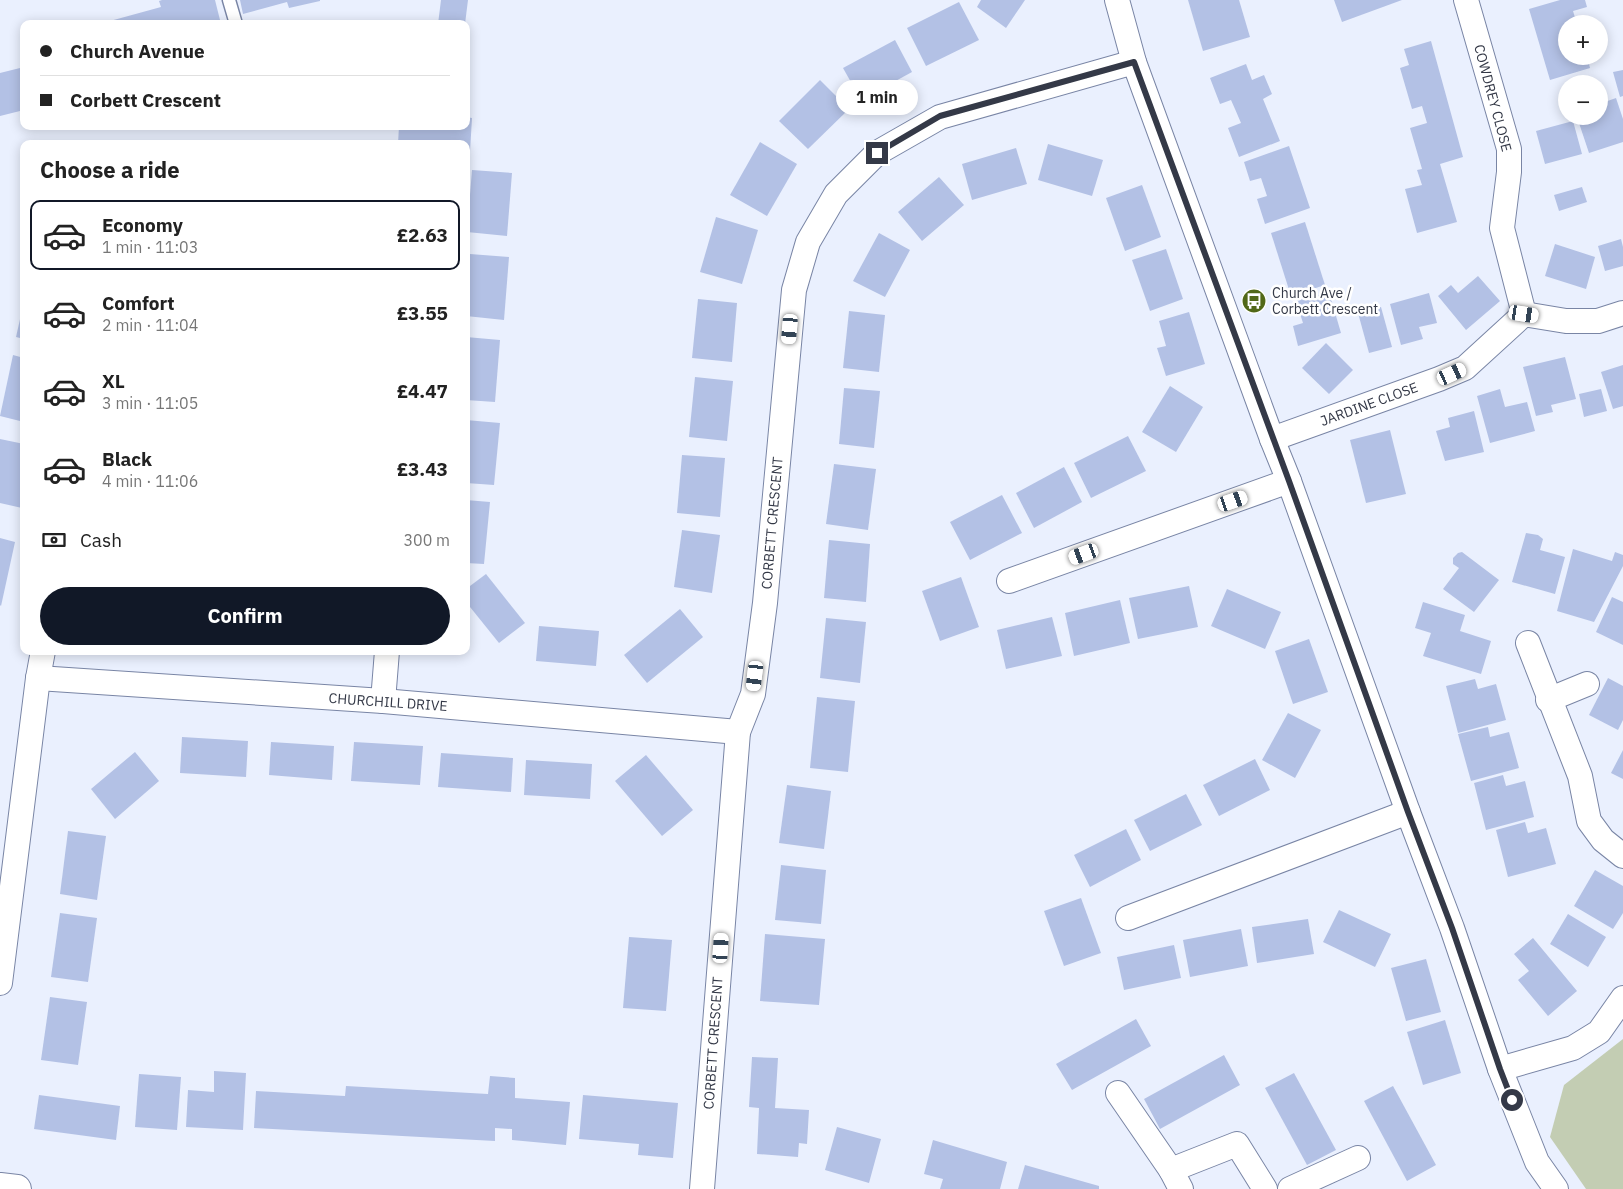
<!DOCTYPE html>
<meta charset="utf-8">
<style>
:root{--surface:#fff;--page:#f2f2f2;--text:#222;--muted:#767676;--line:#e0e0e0;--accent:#111827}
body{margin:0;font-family:"IBM Plex Sans",sans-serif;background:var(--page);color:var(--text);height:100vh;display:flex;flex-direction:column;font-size:19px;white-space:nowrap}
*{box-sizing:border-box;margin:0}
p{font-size:16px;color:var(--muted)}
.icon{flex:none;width:28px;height:28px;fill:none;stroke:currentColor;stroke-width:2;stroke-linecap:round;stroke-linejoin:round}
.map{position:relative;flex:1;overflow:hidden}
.drawer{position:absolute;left:20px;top:140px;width:450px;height:515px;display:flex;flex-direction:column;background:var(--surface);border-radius:10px;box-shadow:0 2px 12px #0003}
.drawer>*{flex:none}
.banner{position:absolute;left:20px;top:20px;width:450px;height:110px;border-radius:10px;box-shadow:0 2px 12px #0003;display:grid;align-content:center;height:110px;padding:0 20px;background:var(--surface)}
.controls{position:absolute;left:1558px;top:15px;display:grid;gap:10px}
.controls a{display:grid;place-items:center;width:50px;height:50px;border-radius:50%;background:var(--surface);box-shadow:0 2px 12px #0003;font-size:25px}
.end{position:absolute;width:22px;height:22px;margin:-11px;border:6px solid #343947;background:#fff;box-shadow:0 0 0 2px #fff}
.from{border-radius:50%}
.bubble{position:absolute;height:35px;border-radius:18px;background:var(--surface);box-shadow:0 2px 12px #0003;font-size:16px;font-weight:700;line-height:35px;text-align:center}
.car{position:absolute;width:15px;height:30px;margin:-15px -8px;border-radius:6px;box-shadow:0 0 4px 1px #0007;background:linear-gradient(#fff 24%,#345 0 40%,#fff 0 76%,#345 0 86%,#fff 0)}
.banner b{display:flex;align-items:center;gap:18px;height:48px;font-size:19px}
.banner b+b{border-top:1px solid var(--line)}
.banner i{width:12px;height:12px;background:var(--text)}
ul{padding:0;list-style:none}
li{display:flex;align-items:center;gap:15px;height:70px;margin:0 10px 8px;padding:0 10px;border:2px solid transparent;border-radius:10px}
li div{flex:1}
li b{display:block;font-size:19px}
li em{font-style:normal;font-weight:700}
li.active{border-color:var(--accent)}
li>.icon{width:45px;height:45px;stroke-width:1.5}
h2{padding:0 20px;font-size:22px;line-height:60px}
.pay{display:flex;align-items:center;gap:12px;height:55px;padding:0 20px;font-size:19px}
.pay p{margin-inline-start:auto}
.action{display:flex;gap:10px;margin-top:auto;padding:10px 20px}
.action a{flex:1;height:58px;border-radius:30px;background:var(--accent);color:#fff;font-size:20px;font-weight:700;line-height:58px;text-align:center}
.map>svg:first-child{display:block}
.green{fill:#c3cdb3}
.building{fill:#b3c1e5}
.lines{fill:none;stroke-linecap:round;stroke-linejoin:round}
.service-casing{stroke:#7985a5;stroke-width:15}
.minor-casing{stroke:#7985a5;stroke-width:26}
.tertiary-casing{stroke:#7985a5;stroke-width:30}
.service{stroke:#fff;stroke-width:12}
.minor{stroke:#fff;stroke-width:24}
.tertiary{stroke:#fff;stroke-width:28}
.route{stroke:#343947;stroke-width:6}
.labels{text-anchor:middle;stroke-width:5;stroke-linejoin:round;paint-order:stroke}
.street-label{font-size:14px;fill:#343947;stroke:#fff}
.poi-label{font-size:14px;fill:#343947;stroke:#fff;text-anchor:start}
</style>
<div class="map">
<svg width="1623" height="1189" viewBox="0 0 1623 1189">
<rect width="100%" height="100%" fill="#eaf0fe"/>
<path class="green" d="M1623,1039V1189H1586L1550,1137L1564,1085Z"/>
<g class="building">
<path d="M162,0H215L221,24H111L110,21L161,7L159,1Z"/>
<path d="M240,0H320V1L289,8L287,2L243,14Z"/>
<path d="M441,0H468L465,24H438Z"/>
<path d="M981,0H1025L1006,28L977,7Z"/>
<path d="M1188,0H1239L1250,37L1203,51Z"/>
<path d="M1334,0H1402L1342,22Z"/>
<path d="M1560,0H1585L1587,7L1573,11L1577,24H1566V56H1587L1590,68L1550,80L1529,9Z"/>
<path d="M959,2L979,40L926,66L907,28Z"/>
<path d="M895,40L912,72L861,100L843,68Z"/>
<path d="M1431,41L1463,157L1440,164L1457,222L1417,233L1405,189L1422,185L1417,170L1422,169L1410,128L1427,123L1422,106L1412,109L1400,68L1409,65L1404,49Z"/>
<path d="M1246,64L1252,80L1264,75L1272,94L1263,99L1280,141L1239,157L1228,128L1241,123L1235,109L1231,100L1220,104L1210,78Z"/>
<path d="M24,67V110L0,116V73Z"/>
<path d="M1623,70V96L1620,97L1613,72Z"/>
<path d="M820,80L849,109L808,149L779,121Z"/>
<path d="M1616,98L1623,119V142L1589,153L1579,123L1599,116V104Z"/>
<path d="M466,117L472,118L470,152H466V144H398L399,126H466Z"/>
<path d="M1573,121L1582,154L1545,164L1536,131Z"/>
<path d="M760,142L797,164L767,216L730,195Z"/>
<path d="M1048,144L1103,160L1092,196L1038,180Z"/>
<path d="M1289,146L1310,208L1265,224L1257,199L1267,196L1261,178L1250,181L1244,162Z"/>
<path d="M1016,148L1027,184L972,200L962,164Z"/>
<path d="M472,170L512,173L507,236L467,232Z"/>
<path d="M939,177L964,205L922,241L898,212Z"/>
<path d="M1142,185L1161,237L1125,251L1106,198Z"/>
<path d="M1582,187L1587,202L1559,211L1554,195Z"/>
<path d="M716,217L758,230L742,284L700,272Z"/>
<path d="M1305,222L1325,285L1291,296L1271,233Z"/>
<path d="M879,233L910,250L885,297L853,281Z"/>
<path d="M1621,239L1623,247V266L1605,271L1598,246Z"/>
<path d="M1555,244L1595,257L1586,289L1545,276Z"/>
<path d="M1166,249L1183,299L1150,311L1132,260Z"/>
<path d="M470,254L509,257L504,320L466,316Z"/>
<path d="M1478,276L1500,301L1466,330L1438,296L1451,285L1458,293Z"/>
<path d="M1329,292L1341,333L1298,346L1293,326L1303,323L1296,301Z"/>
<path d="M1429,293L1437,323L1419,327L1423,339L1401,345L1390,304Z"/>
<path d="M698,299L737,303L732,362L692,358Z"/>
<path d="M23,306H24V339L16,337Z"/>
<path d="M1381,307L1392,347L1369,353L1358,313Z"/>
<path d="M849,311L885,315L879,372L843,368Z"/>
<path d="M1189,312L1205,364L1166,376L1157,348L1166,346L1159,321Z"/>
<path d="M466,337L500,340L495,402L466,400Z"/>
<path d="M1326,343L1353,370L1329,394L1302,368Z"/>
<path d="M13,355L24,358V422L0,416Z"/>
<path d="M1565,357L1576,399L1551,405L1553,412L1536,416L1523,367Z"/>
<path d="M1623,365V406L1613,409L1601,372Z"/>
<path d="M695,377L733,381L727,441L689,437Z"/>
<path d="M1170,386L1203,407L1176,452L1142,432Z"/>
<path d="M844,388L880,391L874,448L839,444Z"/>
<path d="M1500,389L1505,407L1527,402L1535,431L1490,443L1477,396Z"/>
<path d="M1601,389L1607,411L1584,417L1579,394Z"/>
<path d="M1474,411L1484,452L1445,461L1436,431L1450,427L1448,418Z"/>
<path d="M466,420L500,423L494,485L466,483Z"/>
<path d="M1390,430L1406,494L1366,503L1350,440Z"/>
<path d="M1128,436L1146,471L1091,498L1074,463Z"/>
<path d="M0,439L24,444V499L22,508L0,503Z"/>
<path d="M682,455L725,458L720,517L677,513Z"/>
<path d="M834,464L876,469L868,530L826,524Z"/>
<path d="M1064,467L1082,502L1034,528L1016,493Z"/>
<path d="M1002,495L1022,533L970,560L950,522Z"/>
<path d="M466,500L490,502L484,564L466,563Z"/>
<path d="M682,530L720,535L712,593L674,587Z"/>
<path d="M1526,533L1538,535L1543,539L1540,550L1565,557L1555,594L1512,582Z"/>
<path d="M0,538L15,542L1,606L0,605Z"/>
<path d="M829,540L870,544L866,602L824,598Z"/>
<path d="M1573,549L1612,561L1615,552L1623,555V566L1594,622L1557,611Z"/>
<path d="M1462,552L1499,580L1474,612L1443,589L1459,568L1453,564V558L1458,553Z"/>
<path d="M486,574L525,623L499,643L466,602V589Z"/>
<path d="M961,577L979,627L940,641L922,591Z"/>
<path d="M1189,586L1198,627L1138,639L1129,598Z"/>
<path d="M1227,589L1281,612L1265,649L1211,626Z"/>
<path d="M1612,597L1623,602V645L1596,632Z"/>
<path d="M1120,600L1130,643L1074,656L1065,613Z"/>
<path d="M1423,602L1465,615L1460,631L1491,641L1481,674L1423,656L1431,633L1415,628Z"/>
<path d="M680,609L703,637L647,683L624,655Z"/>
<path d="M1052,617L1062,656L1006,669L997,630Z"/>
<path d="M826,618L866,622L860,683L820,678Z"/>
<path d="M539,626L599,631L596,666L536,661Z"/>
<path d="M1309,639L1328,692L1293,704L1275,651Z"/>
<path d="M1608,678L1623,686V720L1618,730L1589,715Z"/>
<path d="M1475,679L1478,689L1496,684L1506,720L1458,733L1446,686Z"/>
<path d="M817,697L855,701L848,772L810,768Z"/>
<path d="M1288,713L1321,730L1295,778L1262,760Z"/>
<path d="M1488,727L1490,737L1509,732L1519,768L1471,781L1458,734Z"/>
<path d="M182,737L248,741L246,777L180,773Z"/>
<path d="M271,742L334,746L332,780L269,775Z"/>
<path d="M354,742L423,746L420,785L351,781Z"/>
<path d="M1623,750V779L1611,773Z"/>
<path d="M135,752L159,781L115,819L91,789Z"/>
<path d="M441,753L513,758L511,792L438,787Z"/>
<path d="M646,755L693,810L662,836L615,781Z"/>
<path d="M1255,759L1270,790L1219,816L1203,785Z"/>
<path d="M526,760L592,764L590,799L524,795Z"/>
<path d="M1503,775L1506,786L1525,781L1534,817L1486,830L1474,783Z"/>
<path d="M787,785L831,791L824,849L779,843Z"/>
<path d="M1186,794L1202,825L1150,851L1134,820Z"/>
<path d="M1525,822L1528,833L1546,828L1556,864L1508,877L1496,830Z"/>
<path d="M1126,829L1141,860L1090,887L1074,855Z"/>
<path d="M68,831L106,836L97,900L60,894Z"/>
<path d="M781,865L826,870L821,924L775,920Z"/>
<path d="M1595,870L1623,886V913L1613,929L1574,906Z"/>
<path d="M1081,898L1101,953L1064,966L1044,911Z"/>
<path d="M1339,910L1391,934L1375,967L1323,942Z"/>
<path d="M60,913L97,918L88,982L51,977Z"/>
<path d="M1568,914L1606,937L1588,967L1550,944Z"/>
<path d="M1308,919L1314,954L1257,963L1252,927Z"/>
<path d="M1241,929L1248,966L1190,977L1183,940Z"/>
<path d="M765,934L825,939L819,1005L760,1001Z"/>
<path d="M629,937L672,940L666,1011L623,1008Z"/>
<path d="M1533,938L1577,991L1548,1016L1518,980L1529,971L1514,954Z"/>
<path d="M1174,945L1181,978L1124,990L1117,957Z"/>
<path d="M1426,959L1441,1012L1406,1021L1391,968Z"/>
<path d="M50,997L87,1002L78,1065L41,1060Z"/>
<path d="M1136,1019L1151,1046L1072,1090L1056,1064Z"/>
<path d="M1445,1020L1461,1073L1423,1085L1407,1032Z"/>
<path d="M1224,1055L1240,1085L1160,1129L1144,1099Z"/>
<path d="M752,1057L778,1058L775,1108L809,1110L807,1144L799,1143L798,1157L757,1154L759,1108L749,1107Z"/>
<path d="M214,1071L246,1073L243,1130L186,1127L188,1090L214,1092Z"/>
<path d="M1294,1073L1336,1150L1307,1165L1265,1088Z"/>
<path d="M139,1074L181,1077L177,1130L135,1127Z"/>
<path d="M490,1076L515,1078V1098L570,1102L566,1145L512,1140V1129L495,1128V1141L254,1128L256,1091L345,1096L346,1086L488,1094Z"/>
<path d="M1393,1086L1436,1165L1407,1181L1364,1101Z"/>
<path d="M39,1095L120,1106L116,1140L34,1129Z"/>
<path d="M583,1095L678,1103L673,1158L638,1155L639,1144L579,1139Z"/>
<path d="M837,1127L881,1139L869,1183L825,1170Z"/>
<path d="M933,1140L1007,1162L1000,1189H940L943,1179L924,1174Z"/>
<path d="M1025,1165L1099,1186V1189H1018Z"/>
</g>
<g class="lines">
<defs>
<path id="service" d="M229,0L236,24"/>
<g id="minor">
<path d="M1117,0L1134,62L1272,439L1289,481L1408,812L1452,928L1500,1069L1537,1162L1556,1189"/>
<path d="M1466,0L1509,149V172L1502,228L1524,314"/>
<path d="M1272,439L1439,379L1465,368L1524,314L1566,321H1598L1623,313"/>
<path d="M1009,581L1289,481"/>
<path d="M1528,643L1580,776L1589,821L1603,840L1623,856"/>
<path d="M38,678L383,701L738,732"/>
<path d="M1548,700L1587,684"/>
<path d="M383,701L387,651"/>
<path d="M1128,918L1408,812"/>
<path d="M0,983L38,678L43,651"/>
<path d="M1500,1069L1573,1048L1599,1032L1623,998"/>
<path d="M1118,1093L1171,1170L1181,1189"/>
<path d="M1171,1170L1237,1144L1265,1189"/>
<path d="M702,1189L738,732L753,694L765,603L794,290L808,242L836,194L877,153L940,117L1134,62"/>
<path d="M1290,1189L1358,1158"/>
</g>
<path id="tertiary" d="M0,1187L17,1189"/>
</defs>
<use href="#service" class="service-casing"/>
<use href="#minor" class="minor-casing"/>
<use href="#tertiary" class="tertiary-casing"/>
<use href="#service" class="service"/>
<use href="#minor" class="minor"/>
<use href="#tertiary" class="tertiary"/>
</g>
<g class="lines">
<path class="route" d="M877,153L940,116L1134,62L1289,481L1408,812L1452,928L1500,1069L1512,1100"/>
</g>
<defs>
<symbol id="bus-disc" viewBox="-11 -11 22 22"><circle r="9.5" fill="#516818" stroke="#fff"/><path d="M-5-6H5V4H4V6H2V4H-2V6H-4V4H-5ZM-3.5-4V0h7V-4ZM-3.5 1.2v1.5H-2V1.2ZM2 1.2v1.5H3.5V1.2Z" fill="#fff"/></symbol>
</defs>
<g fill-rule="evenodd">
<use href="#bus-disc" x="1240" y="287" width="28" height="28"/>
</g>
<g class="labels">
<g class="street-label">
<text transform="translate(1493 98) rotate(75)" y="5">COWDREY CLOSE</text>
<text transform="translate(1369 404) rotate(-20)" y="5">JARDINE CLOSE</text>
<text transform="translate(772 523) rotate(-85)" y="5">CORBETT CRESCENT</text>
<text transform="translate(388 702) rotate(4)" y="5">CHURCHILL DRIVE</text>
<text transform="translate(713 1043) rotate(-86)" y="5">CORBETT CRESCENT</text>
</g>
<g class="poi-label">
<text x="1272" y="298">Church Ave /<tspan x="1272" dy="16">Corbett Crescent</tspan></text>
</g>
</g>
</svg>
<div class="controls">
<a>+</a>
<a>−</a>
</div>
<i class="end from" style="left:1512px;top:1100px"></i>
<i class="end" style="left:877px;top:153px"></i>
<div class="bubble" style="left:836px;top:80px;width:82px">1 min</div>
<i class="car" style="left:1524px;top:314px;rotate:99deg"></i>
<i class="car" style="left:790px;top:329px;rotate:185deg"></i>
<i class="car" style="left:1452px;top:374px;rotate:65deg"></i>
<i class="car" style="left:1233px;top:501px;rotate:71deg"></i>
<i class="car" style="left:1084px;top:554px;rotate:250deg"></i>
<i class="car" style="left:755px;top:676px;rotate:187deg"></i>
<i class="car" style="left:721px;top:948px;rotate:4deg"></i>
<div class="banner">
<b><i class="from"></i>Church Avenue</b>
<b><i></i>Corbett Crescent</b>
</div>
<section class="drawer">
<h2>Choose a ride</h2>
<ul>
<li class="active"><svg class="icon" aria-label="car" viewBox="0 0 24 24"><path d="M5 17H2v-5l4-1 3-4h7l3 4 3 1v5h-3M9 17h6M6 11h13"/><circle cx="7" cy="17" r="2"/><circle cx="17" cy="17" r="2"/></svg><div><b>Economy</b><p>1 min · 11:03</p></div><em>£2.63</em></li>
<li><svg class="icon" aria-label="car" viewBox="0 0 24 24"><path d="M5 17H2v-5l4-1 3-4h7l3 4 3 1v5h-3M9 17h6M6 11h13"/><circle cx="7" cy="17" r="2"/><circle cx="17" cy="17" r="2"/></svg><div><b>Comfort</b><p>2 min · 11:04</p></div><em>£3.55</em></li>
<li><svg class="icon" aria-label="car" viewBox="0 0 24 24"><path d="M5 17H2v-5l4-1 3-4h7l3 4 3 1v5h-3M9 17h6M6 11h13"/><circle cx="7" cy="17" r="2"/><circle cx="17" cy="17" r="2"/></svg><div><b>XL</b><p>3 min · 11:05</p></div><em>£4.47</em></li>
<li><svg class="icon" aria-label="car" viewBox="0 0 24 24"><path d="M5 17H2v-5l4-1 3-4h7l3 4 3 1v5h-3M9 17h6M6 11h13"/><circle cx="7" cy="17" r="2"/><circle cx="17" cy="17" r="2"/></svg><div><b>Black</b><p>4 min · 11:06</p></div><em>£3.43</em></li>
</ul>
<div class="pay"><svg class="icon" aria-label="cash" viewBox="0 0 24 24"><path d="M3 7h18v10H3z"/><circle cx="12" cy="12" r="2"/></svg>Cash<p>300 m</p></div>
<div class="action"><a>Confirm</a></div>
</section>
</div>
